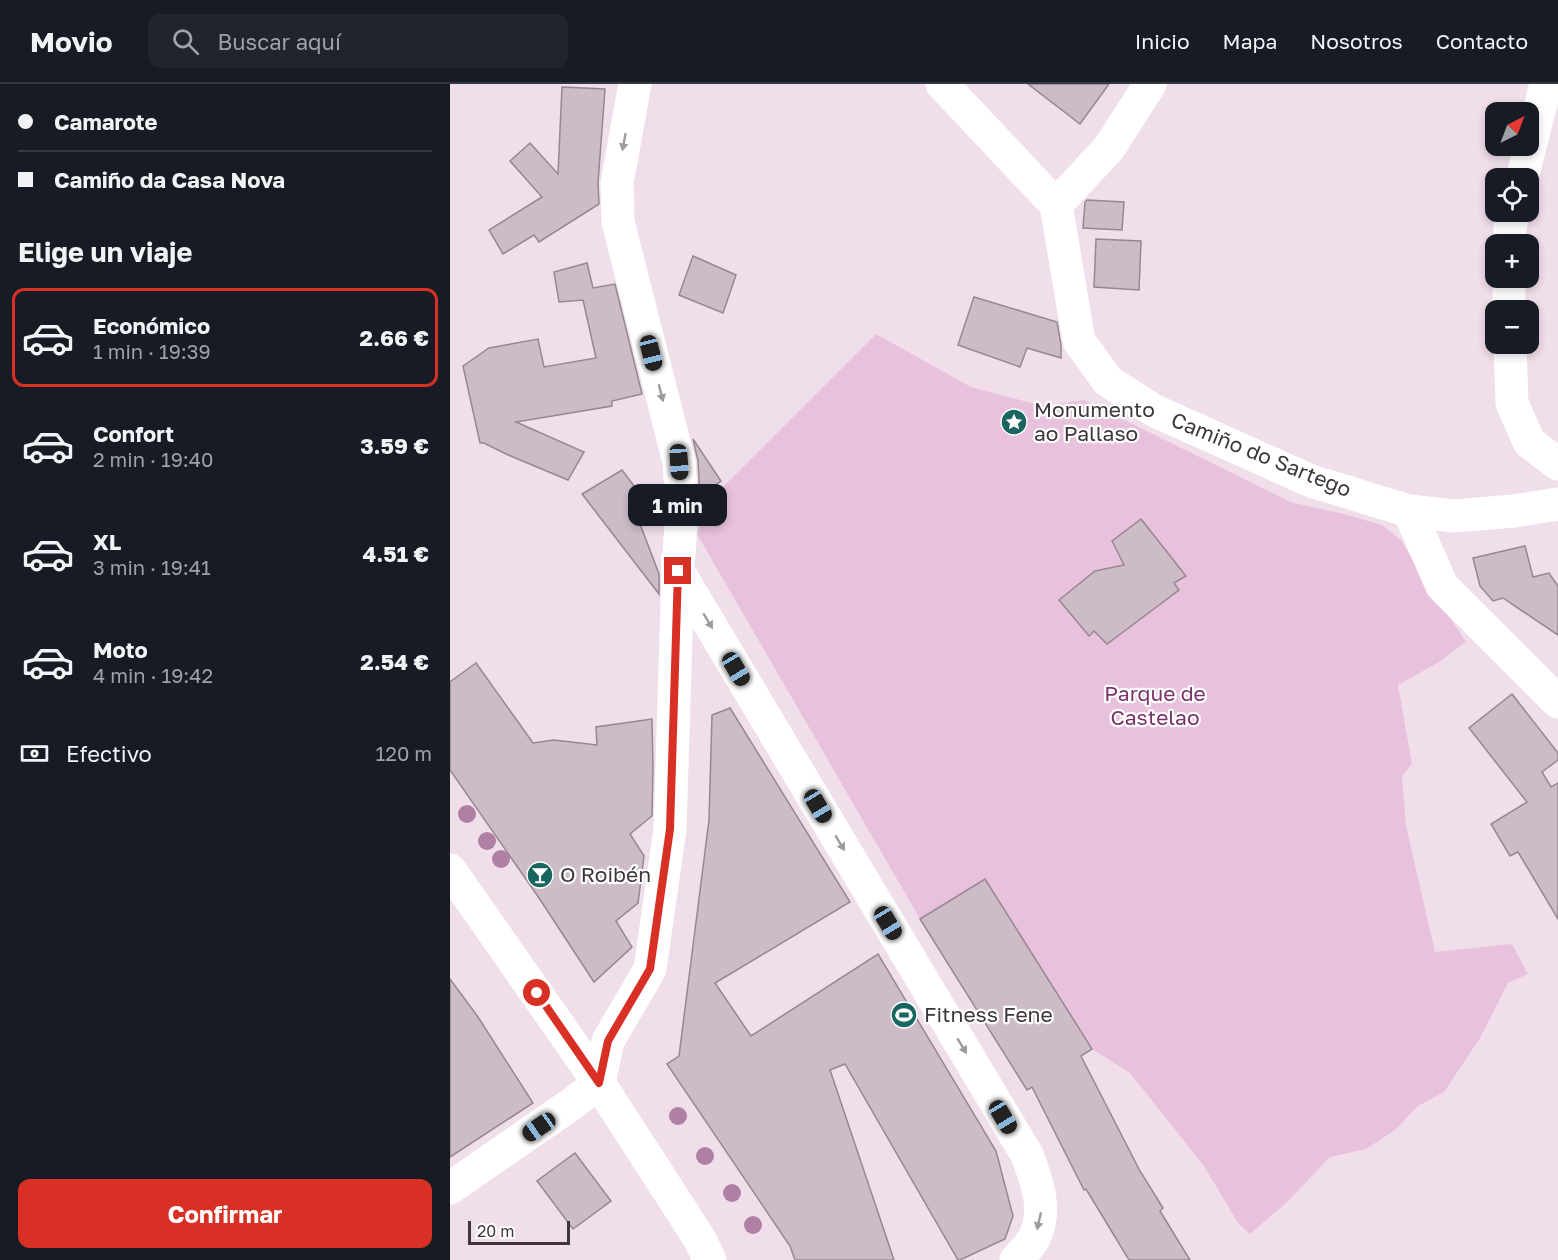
<!DOCTYPE html>
<html lang="es">
<meta charset="utf-8">
<style>
:root{--surface:#171b24;--page:#20242c;--text:#f1f3f6;--muted:#9ea1a6;--line:#363941;--accent:#d93025}
body{margin:0;font-family:"Golos Text",sans-serif;background:var(--page);color:var(--text);height:100vh;display:flex;flex-direction:column;font-size:22px;white-space:nowrap}
*{box-sizing:border-box;margin:0}
p{font-size:20px;color:var(--muted)}
.icon{flex:none;width:33px;height:33px;fill:none;stroke:currentColor;stroke-width:2;stroke-linecap:round;stroke-linejoin:round}
.map{position:relative;flex:1;overflow:hidden}
.sheet{display:flex;flex-direction:column;background:var(--surface);width:450px}
.sheet>*{flex:none}
.hud{display:grid;align-content:center;height:132px;padding:0 18px;background:var(--surface)}
.needle{width:39px;rotate:42deg}
.fabs{position:absolute;left:1035px;top:18px;display:grid;gap:12px}
.fabs a{display:grid;place-items:center;width:54px;height:54px;border-radius:12px;background:var(--surface);box-shadow:0 3px 9px #0003;font-size:30px}
.scale{position:absolute;left:18px;bottom:15px;width:102px;box-sizing:border-box;padding-left:6px;border:3px solid #3d363b;border-top:0;font-size:16px;line-height:21px;white-space:nowrap;color:#3d363b;-webkit-text-stroke:4px #fff;paint-order:stroke}
.end{position:absolute;width:27px;height:27px;margin:-14px;border:8px solid #d93025;background:#fff;box-shadow:0 0 0 3px #fff}
.from{border-radius:50%}
.bubble{position:absolute;height:42px;border-radius:12px;background:var(--surface);box-shadow:0 3px 9px #0003;font-size:20px;font-weight:700;line-height:42px;text-align:center}
.car{position:absolute;width:18px;height:36px;margin:-18px -9px;border-radius:8px;box-shadow:0 0 4px 2px #0007;background:linear-gradient(#222 24%,#8ab4d8 0 40%,#222 0 76%,#8ab4d8 0 86%,#222 0)}
.hud b{display:flex;align-items:center;gap:21px;height:57px;font-size:22px}
.hud b+b{border-top:2px solid var(--line)}
.hud i{width:15px;height:15px;background:var(--text)}
ul{padding:0;list-style:none}
li{display:flex;align-items:center;gap:18px;height:99px;margin:0 12px 9px;padding:0 6px;border:3px solid transparent;border-radius:12px}
li div{flex:1}
li b{display:block;font-size:22px}
li em{font-style:normal;font-weight:700}
li.current{border-color:var(--accent)}
li>.icon{width:54px;height:54px;stroke-width:1.5}
h2{padding:0 18px;font-size:27px;line-height:72px}
.pay{display:flex;align-items:center;gap:15px;height:66px;padding:0 18px;font-size:22px}
.pay p{margin-inline-start:auto}
.primary-button{display:flex;gap:12px;margin-top:auto;padding:12px 18px}
.primary-button a{flex:1;height:69px;border-radius:12px;background:var(--accent);color:#fff;font-size:24px;font-weight:700;line-height:69px;text-align:center}
header{display:flex;align-items:center;gap:36px;box-sizing:border-box;height:84px;padding:0 30px;background:var(--surface);border-bottom:2px solid var(--line)}
header strong{font-size:28px}
nav{display:flex;gap:33px;margin-inline-start:auto;font-size:21px}
.search{width:420px;height:54px;background:var(--page);display:flex;align-items:center;gap:15px;box-sizing:border-box;padding:0 21px;border-radius:12px;color:var(--muted);font-size:22px}
main{display:flex;flex:1;min-height:0}
.map>svg:first-child{display:block}
.green{fill:#e8c2dc}
.building{fill:#cdbcc7;stroke:#978792;stroke-width:1.5}
.lines{fill:none;stroke-linecap:round;stroke-linejoin:round}
.minor{stroke:#fff;stroke-width:33}
.highway{stroke:#fff;stroke-width:33}
.tree{fill:#af80a3}
.oneway{fill:#9e9a9d}
.route{stroke:#d93025;stroke-width:8}
.labels{text-anchor:middle;stroke-width:4.5;stroke-linejoin:round;paint-order:stroke}
.poi-label{font-size:21px;fill:#3d363b;stroke:#fff;text-anchor:start}
.street-label{font-size:21px;fill:#3d363b;stroke:#fff}
.park-label{font-size:21px;fill:#793369;stroke:#fff}
</style>
<header>
<strong>Movio</strong>
<div class="search"><svg class="icon" aria-label="search" viewBox="0 0 24 24"><circle cx="10" cy="10" r="6"/><path d="M15 15l6 6"/></svg>Buscar aquí</div>
<nav><a>Inicio</a><a>Mapa</a><a>Nosotros</a><a>Contacto</a></nav>
</header>
<main>
<section class="sheet">
<div class="hud">
<b><i class="from"></i>Camarote</b>
<b><i></i>Camiño da Casa Nova</b>
</div>
<h2>Elige un viaje</h2>
<ul>
<li class="current"><svg class="icon" aria-label="car" viewBox="0 0 24 24"><path d="M5 17H2v-5l4-1 3-4h7l3 4 3 1v5h-3M9 17h6M6 11h13"/><circle cx="7" cy="17" r="2"/><circle cx="17" cy="17" r="2"/></svg><div><b>Económico</b><p>1 min · 19:39</p></div><em>2.66 €</em></li>
<li><svg class="icon" aria-label="car" viewBox="0 0 24 24"><path d="M5 17H2v-5l4-1 3-4h7l3 4 3 1v5h-3M9 17h6M6 11h13"/><circle cx="7" cy="17" r="2"/><circle cx="17" cy="17" r="2"/></svg><div><b>Confort</b><p>2 min · 19:40</p></div><em>3.59 €</em></li>
<li><svg class="icon" aria-label="car" viewBox="0 0 24 24"><path d="M5 17H2v-5l4-1 3-4h7l3 4 3 1v5h-3M9 17h6M6 11h13"/><circle cx="7" cy="17" r="2"/><circle cx="17" cy="17" r="2"/></svg><div><b>XL</b><p>3 min · 19:41</p></div><em>4.51 €</em></li>
<li><svg class="icon" aria-label="car" viewBox="0 0 24 24"><path d="M5 17H2v-5l4-1 3-4h7l3 4 3 1v5h-3M9 17h6M6 11h13"/><circle cx="7" cy="17" r="2"/><circle cx="17" cy="17" r="2"/></svg><div><b>Moto</b><p>4 min · 19:42</p></div><em>2.54 €</em></li>
</ul>
<div class="pay"><svg class="icon" aria-label="cash" viewBox="0 0 24 24"><path d="M3 7h18v10H3z"/><circle cx="12" cy="12" r="2"/></svg>Efectivo<p>120 m</p></div>
<div class="primary-button"><a>Confirmar</a></div>
</section>
<div class="map">
<svg width="1108" height="1176" viewBox="0 0 1108 1176">
<rect width="100%" height="100%" fill="#f0deea"/>
<path class="green" d="M426,250L521,303L593,322L634,316L843,419L894,430L932,441L951,456L965,480L1016,558L989,578L948,601L962,680L952,692L956,742L985,868L1062,860L1078,890L1058,899L1030,954L994,1008L968,1022L945,1046L916,1065L880,1073L836,1119L800,1150L788,1139L754,1082L680,989L642,965L535,795L470,835L247,450L262,414Z"/>
<g class="building">
<path d="M578,0H659L630,40Z"/>
<path d="M112,3L155,5L148,99L149,120L89,158L84,151L53,170L39,146L92,113L60,77L80,59L108,90Z"/>
<path d="M637,116L674,118L672,146L633,144L635,118Z"/>
<path d="M646,155L691,157L689,206L644,203Z"/>
<path d="M243,172L286,191L273,229L229,211Z"/>
<path d="M137,179L143,204L165,200L192,310L162,317V322L66,338L134,368L118,396L56,370L34,359H30L13,282L39,264L88,255L94,283L146,274L133,216L109,218L104,188Z"/>
<path d="M524,213L607,238L611,261V274L577,264L570,283L508,261Z"/>
<path d="M243,355L271,397L250,412L248,377Z"/>
<path d="M172,386L200,423L187,432L209,490V510L132,410Z"/>
<path d="M691,435L736,492L724,499L729,506L657,560L644,547L639,552L609,516L645,487L674,481L662,457Z"/>
<path d="M1075,462L1083,493L1099,489L1108,502V551L1053,514L1043,517L1030,502L1023,474Z"/>
<path d="M26,579L83,659L104,656L147,661L146,643L202,635L203,684L202,732L180,750L194,772L188,819L166,837L182,863L144,898L89,814L0,686V598Z"/>
<path d="M1062,610L1108,669V676L1092,688L1101,703L1108,699V835L1068,768L1060,772L1041,740L1077,718L1019,644Z"/>
<path d="M280,624L400,818L265,899L301,952L428,870L546,1067L563,1132L555,1155L510,1176H508L395,980L380,986L444,1176H345L340,1162L217,980L229,972L259,736L262,631Z"/>
<path d="M535,795L642,965L631,972L690,1087L713,1124L710,1127L740,1176H679L636,1105L634,1106L582,1003L577,1006L470,835Z"/>
<path d="M0,895L28,933L83,1019L0,1073Z"/>
<path d="M125,1069L161,1117L123,1145L87,1097Z"/>
</g>
<g class="lines">
<g class="minor">
<path d="M492,0L606,121L629,257L658,297L703,326L861,397L959,427L1004,432L1064,427L1108,420"/>
<path d="M1072,94L1096,0"/>
<path d="M606,121L659,64L700,0"/>
<path d="M1060,160V142L1064,128"/>
<path d="M1059,194V226"/>
<path d="M1060,260L1062,319L1079,358L1108,380"/>
<path d="M959,427L992,502L1108,618"/>
<path d="M228,487L577,1071C587,1098 598,1126 584,1154C580,1162 572,1169 566,1176"/>
<path d="M0,1104L123,1019L149,999L158,957L200,885L220,745L228,487L232,422L229,378L168,138L167,99L185,0"/>
</g>
<path class="highway" d="M0,786L149,999L249,1154L260,1176"/>
</g>
<g class="tree">
<circle cx="17" cy="730" r="9"/>
<circle cx="37" cy="757" r="9"/>
<circle cx="51" cy="775" r="9"/>
<circle cx="228" cy="1032" r="9"/>
<circle cx="255" cy="1072" r="9"/>
<circle cx="282" cy="1109" r="9"/>
<circle cx="303" cy="1141" r="9"/>
</g>
<defs><path id="oneway-solid" d="M-6-.8H1V-3.2L6.5 0L1 3.2V.8H-6Z" transform="scale(1.5)"/></defs>
<g class="oneway">
<use href="#oneway-solid" transform="translate(174 58) rotate(100)"/>
<use href="#oneway-solid" transform="translate(211 309) rotate(76)"/>
<use href="#oneway-solid" transform="translate(258 537) rotate(59)"/>
<use href="#oneway-solid" transform="translate(390 759) rotate(59)"/>
<use href="#oneway-solid" transform="translate(512 962) rotate(59)"/>
<use href="#oneway-solid" transform="translate(589 1137) rotate(103)"/>
</g>
<g class="lines">
<path class="route" d="M87,909L149,999L158,957L200,885L220,745L228,487"/>
</g>
<defs>
<symbol id="sight-disc" viewBox="-11 -11 22 22"><circle r="9.5" fill="#19655f" stroke="#fff"/><path d="M0-6L1.8-2.2L6-1.7L2.9 1.2L3.7 5.4L0 3.3L-3.7 5.4L-2.9 1.2L-6-1.7L-1.8-2.2Z" fill="#fff"/></symbol>
<symbol id="bar-disc" viewBox="-11 -11 22 22"><circle r="9.5" fill="#19655f" stroke="#fff"/><path d="M-6-5H6L.8 .8V4.5H3.5V6h-7V4.5H-.8V.8Z" fill="#fff"/></symbol>
<symbol id="stadium-disc" viewBox="-11 -11 22 22"><circle r="9.5" fill="#19655f" stroke="#fff"/><path d="M0-5a6.5 5 0 1 0 0 10a6.5 5 0 1 0 0-10ZM-3.5-1.8h7v3.6h-7Z" fill="#fff"/></symbol>
</defs>
<g fill-rule="evenodd">
<use href="#sight-disc" x="549" y="323" width="30" height="30"/>
<use href="#bar-disc" x="75" y="776" width="30" height="30"/>
<use href="#stadium-disc" x="439" y="916" width="30" height="30"/>
</g>
<g class="labels">
<g class="poi-label">
<text x="584" y="333">Monumento<tspan x="584" dy="24">ao Pallaso</tspan></text>
<text x="110" y="798">O Roibén</text>
<text x="474" y="938">Fitness Fene</text>
</g>
<g class="street-label">
<text transform="translate(811 371) rotate(22)" y="7">Camiño do Sartego</text>
</g>
<g class="park-label">
<text x="705" y="617">Parque de<tspan x="705" dy="24">Castelao</tspan></text>
</g>
</g>
</svg>
<div class="fabs">
<a><svg class="needle" viewBox="-14 -14 28 28"><path d="M0-13l5 13h-10z" fill="#e53935"/><path d="M0 13l5-13h-10z" fill="#9ea1a6"/></svg></a>
<a><svg class="icon" aria-label="locate" viewBox="0 0 24 24"><circle cx="12" cy="12" r="6"/><path d="M12 2v4M12 18v4M2 12h4M18 12h4"/></svg></a>
<a>+</a>
<a>−</a>
</div>
<div class="scale">20 m</div>
<i class="end from" style="left:87px;top:909px"></i>
<i class="end" style="left:228px;top:487px"></i>
<div class="bubble" style="left:178px;top:400px;width:99px">1 min</div>
<i class="car" style="left:201px;top:269px;rotate:166deg"></i>
<i class="car" style="left:229px;top:378px;rotate:176deg"></i>
<i class="car" style="left:286px;top:585px;rotate:149deg"></i>
<i class="car" style="left:368px;top:722px;rotate:149deg"></i>
<i class="car" style="left:438px;top:839px;rotate:149deg"></i>
<i class="car" style="left:553px;top:1033px;rotate:149deg"></i>
<i class="car" style="left:89px;top:1043px;rotate:235deg"></i>
</div>
</main>
